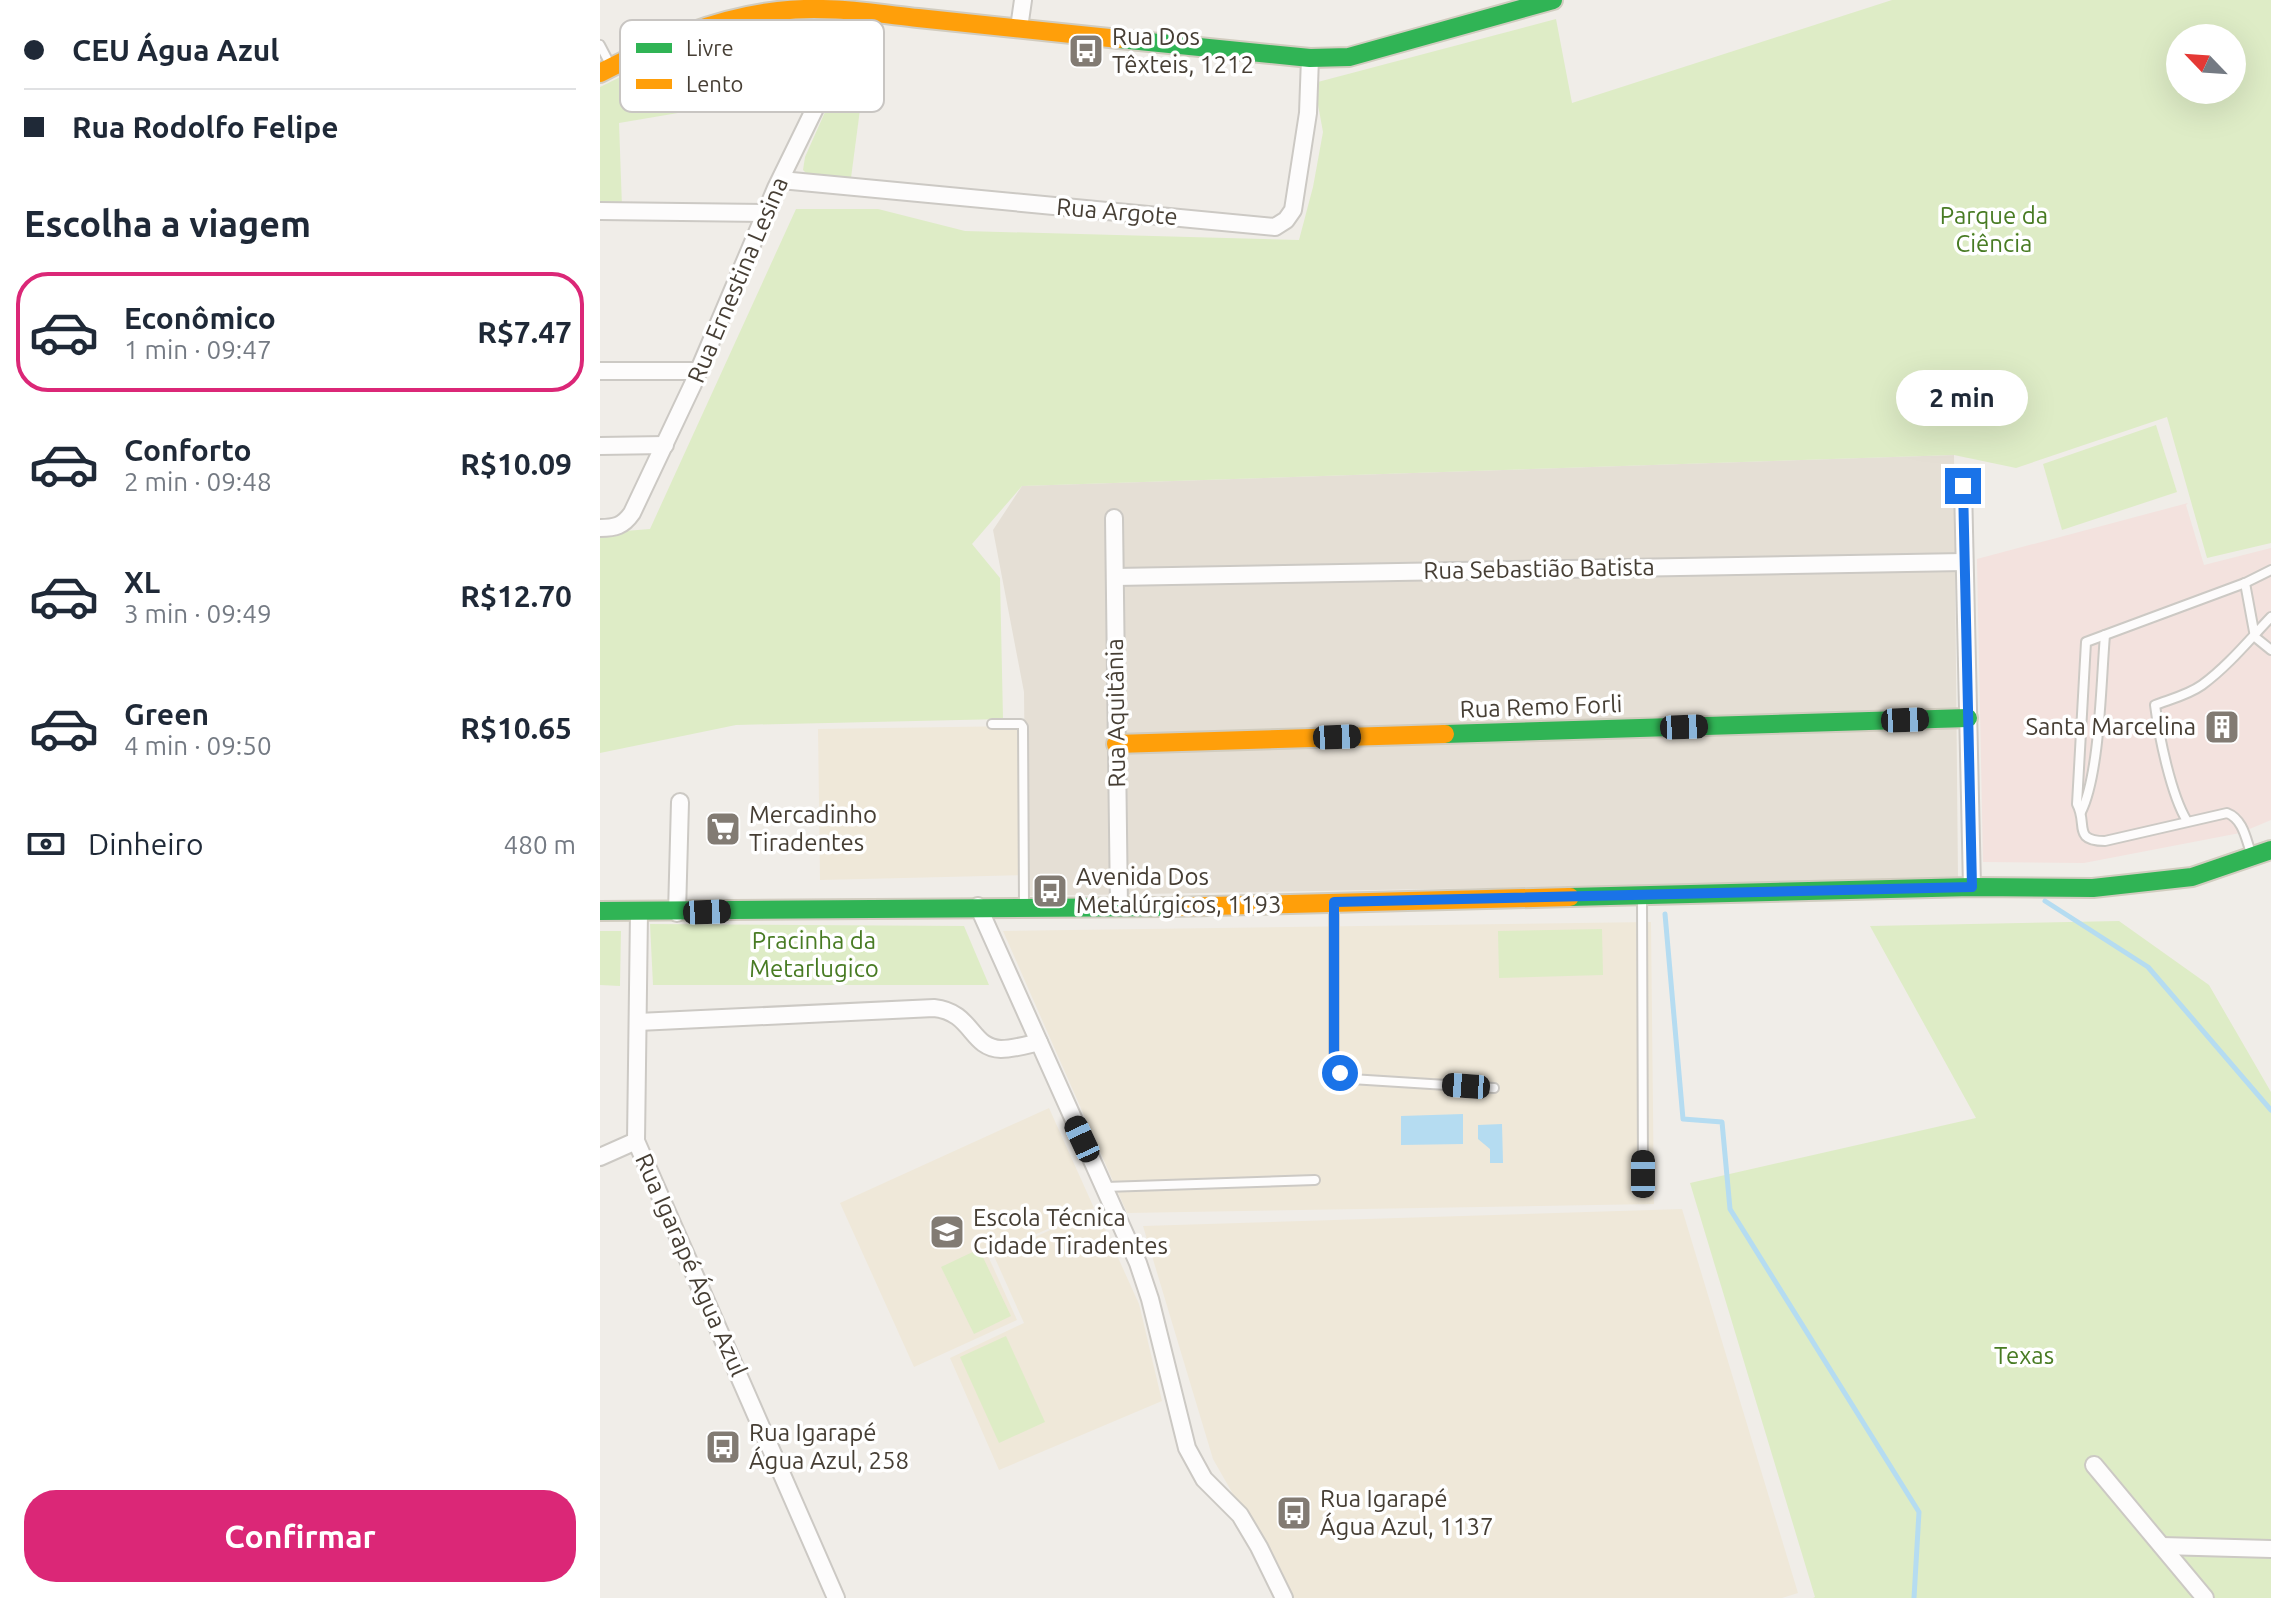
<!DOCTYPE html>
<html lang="pt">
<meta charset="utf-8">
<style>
:root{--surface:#fff;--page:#f6f6f7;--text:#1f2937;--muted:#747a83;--line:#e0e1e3;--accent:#db2777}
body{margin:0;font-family:Ubuntu,sans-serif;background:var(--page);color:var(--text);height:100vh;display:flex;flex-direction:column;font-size:30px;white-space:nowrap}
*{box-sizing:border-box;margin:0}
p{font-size:26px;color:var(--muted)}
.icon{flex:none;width:44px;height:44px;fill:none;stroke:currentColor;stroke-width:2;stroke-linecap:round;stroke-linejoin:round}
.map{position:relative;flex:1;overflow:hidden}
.details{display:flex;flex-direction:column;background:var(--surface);width:600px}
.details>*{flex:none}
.hud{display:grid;align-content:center;height:176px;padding:0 24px;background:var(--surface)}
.needle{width:52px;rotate:295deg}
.tools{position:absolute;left:1566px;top:24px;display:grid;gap:16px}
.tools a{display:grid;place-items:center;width:80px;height:80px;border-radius:50%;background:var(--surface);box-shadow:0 8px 32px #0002;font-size:40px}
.end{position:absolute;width:36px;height:36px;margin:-18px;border:10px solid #1a73e8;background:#fff;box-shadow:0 0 0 4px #fff}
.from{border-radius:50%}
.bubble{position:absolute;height:56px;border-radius:28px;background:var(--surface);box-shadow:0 8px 32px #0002;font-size:26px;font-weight:600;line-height:56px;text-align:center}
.car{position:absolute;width:24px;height:48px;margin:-24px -12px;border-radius:10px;box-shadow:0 0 6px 2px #0007;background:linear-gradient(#222 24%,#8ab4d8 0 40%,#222 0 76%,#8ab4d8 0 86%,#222 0)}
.hud b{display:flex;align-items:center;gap:28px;height:76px;font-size:30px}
.hud b+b{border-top:2px solid var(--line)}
.hud i{width:20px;height:20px;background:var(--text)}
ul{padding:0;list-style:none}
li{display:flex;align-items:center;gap:24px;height:120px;margin:0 16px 12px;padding:0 8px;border:4px solid transparent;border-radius:32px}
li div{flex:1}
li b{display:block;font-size:30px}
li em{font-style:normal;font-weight:600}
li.on{border-color:var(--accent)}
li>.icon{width:72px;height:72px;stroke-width:1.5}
h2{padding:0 24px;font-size:36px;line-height:96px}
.pay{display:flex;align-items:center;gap:20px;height:88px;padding:0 24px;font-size:30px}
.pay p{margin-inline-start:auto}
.action{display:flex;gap:16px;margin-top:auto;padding:16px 24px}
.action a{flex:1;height:92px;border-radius:32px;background:var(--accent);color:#fff;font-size:32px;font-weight:600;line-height:92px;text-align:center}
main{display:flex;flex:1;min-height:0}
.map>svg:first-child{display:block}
.residential{fill:#e5dfd5}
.education{fill:#efe8d9}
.medical{fill:#f3e2de}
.green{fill:#deecc6;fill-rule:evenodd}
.water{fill:#b5dcf1}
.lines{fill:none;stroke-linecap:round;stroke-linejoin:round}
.stream{stroke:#b5dcf1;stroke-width:5}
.lane-casing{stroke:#ccc9c4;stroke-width:12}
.street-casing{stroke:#ccc9c4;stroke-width:20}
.fast-casing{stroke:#d1ccbf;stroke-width:22}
.slow-casing{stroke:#d1ccbf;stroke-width:22}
.lane{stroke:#fdfcfc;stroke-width:8}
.street{stroke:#fdfcfc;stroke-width:16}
.fast{stroke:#30b455;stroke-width:18}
.slow{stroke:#ff9f0a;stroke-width:18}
.route{stroke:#1a73e8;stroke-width:10}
.labels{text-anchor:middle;stroke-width:7;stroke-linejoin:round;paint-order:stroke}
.poi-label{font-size:24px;fill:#463e34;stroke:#fff;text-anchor:start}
.street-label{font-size:24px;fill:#463e34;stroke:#fff}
.park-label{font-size:24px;fill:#487b23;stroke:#fff}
.key{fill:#fff;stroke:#c8c5c2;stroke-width:2}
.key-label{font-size:22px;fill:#463e34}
</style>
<main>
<section class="details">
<div class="hud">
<b><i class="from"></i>CEU Água Azul</b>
<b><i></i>Rua Rodolfo Felipe</b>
</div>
<h2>Escolha a viagem</h2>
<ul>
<li class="on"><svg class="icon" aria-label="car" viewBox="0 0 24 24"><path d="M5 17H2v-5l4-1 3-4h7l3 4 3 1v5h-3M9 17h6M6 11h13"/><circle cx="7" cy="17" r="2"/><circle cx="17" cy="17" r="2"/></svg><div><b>Econômico</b><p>1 min · 09:47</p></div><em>R$7.47</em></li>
<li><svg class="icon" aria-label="car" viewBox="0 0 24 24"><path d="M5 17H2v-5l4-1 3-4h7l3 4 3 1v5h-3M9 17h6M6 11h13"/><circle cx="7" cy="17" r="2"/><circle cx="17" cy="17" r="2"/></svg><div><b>Conforto</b><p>2 min · 09:48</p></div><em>R$10.09</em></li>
<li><svg class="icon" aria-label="car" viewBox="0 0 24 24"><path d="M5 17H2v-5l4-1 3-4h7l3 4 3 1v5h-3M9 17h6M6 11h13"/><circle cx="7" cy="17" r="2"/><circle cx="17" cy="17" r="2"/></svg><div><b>XL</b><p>3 min · 09:49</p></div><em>R$12.70</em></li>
<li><svg class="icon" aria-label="car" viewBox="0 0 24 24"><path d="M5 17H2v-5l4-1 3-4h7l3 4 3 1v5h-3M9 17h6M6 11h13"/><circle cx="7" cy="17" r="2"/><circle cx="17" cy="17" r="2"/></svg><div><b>Green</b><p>4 min · 09:50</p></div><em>R$10.65</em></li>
</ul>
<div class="pay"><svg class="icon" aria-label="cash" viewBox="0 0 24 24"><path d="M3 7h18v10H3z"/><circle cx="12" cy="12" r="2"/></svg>Dinheiro<p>480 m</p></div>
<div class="action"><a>Confirmar</a></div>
</section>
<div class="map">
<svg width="1671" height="1598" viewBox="0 0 1671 1598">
<rect width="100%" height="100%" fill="#f0ede8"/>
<path class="residential" d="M1354,455L1358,880L426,896L424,692L393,530L422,486Z"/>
<g class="education">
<path d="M421,726L424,875L220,880L218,729Z"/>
<path d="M1051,922L1054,1204L527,1213L403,931Z"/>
<path d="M449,1108L494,1208L388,1256L417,1320L314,1367L240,1203Z"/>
<path d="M496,1209L539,1304L562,1401L399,1470L350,1358L424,1323L394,1256Z"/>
<path d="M1082,1209L1198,1593L1182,1598H692L613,1459L543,1226Z"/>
</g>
<path class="medical" d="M1588,503L1586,505L1604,565L1671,548V820L1640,833L1484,863L1383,862L1377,559Z"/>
<g class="green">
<path d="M1292,0H1671V543L1607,558L1567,417L1416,468L1354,455L422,486L372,544L400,578L403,719L136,725L0,753V533L50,529L196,209H278L365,231L699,240L713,187L723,132L714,83L956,19L972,103ZM1580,38H1632V90H1580Z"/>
<path d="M269,41L251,178L207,174L203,170L205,157L250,56L259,43Z"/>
<path d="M69,53L78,113L19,123L22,207L0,206V87Z"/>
<path d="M1556,425L1577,492L1462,530L1443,464Z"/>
<path d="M1519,921L1609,985L1671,1092V1598H1213L1215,1597L1090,1183L1376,1118L1270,926Z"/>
<path d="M50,924L364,926L389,985H53Z"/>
<path d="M1002,929L1003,975L899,978L898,931Z"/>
<path d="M0,931H21L20,986L0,985Z"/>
<path d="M379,1249L411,1316L374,1334L341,1267Z"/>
<path d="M406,1336L445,1422L399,1443L360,1357Z"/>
</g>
<g class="water">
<path d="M863,1114V1144L801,1145V1116Z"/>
<path d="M902,1124L903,1163H890V1149L878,1139V1125Z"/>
</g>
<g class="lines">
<g class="stream">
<path d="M1445,901L1548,967L1671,1110"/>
<path d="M1065,914L1083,1119L1122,1122L1130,1209L1319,1512L1314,1598"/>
</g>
<defs>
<g id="lane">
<path d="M0,45L11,66"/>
<path d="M1645,583L1655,637L1671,650"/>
<path d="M392,724H421L423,727L424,904"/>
<path d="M1481,812C1500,774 1501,681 1505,635"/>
<path d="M1587,821C1571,795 1559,736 1555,705C1571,699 1588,695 1602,685C1628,666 1649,640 1671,617"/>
<path d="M1651,853C1646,839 1643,819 1627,813L1505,841C1472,841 1488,824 1477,804L1486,642L1645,583L1671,570"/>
<path d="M1042,899L1043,1174"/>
<path d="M734,903V1055L740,1073L751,1079L894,1088"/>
<path d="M505,1187L715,1180"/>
</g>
<g id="street">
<path d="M419,28L423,0"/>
<path d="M181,180L675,227L686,220L693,210L708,113L710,58"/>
<path d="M0,211L166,213"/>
<path d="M0,371H98"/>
<path d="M0,446L65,445"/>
<path d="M1363,486L1372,887"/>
<path d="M514,518L519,908"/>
<path d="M0,528C15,528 23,526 32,513L93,384L176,188L262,12"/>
<path d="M515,577L1364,562"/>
<path d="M378,906L538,1263L550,1299L587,1448L604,1479L640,1515L659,1547L684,1598"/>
<path d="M39,912L36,1141L236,1598"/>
<path d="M77,913L80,802"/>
<path d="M38,1022L334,1008C373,1012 370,1048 401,1049C413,1049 427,1045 439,1042"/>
<path d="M0,1157L36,1141"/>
<path d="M1494,1465L1605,1598"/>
<path d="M1562,1546L1671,1549"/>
</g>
<g id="fast">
<path d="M519,39L710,58L749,57L953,0"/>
<path d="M845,734L1368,718"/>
<path d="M970,897L1372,887L1493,888L1592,877L1671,850"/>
<path d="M0,911L570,907"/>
</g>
<g id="slow">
<path d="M0,73C56,44 115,18 178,11C224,5 272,13 318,18C385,25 452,32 519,39"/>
<path d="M516,744L845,734"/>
<path d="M570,907L970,897"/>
</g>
</defs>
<use href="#lane" class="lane-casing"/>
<use href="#street" class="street-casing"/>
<use href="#fast" class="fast-casing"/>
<use href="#slow" class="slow-casing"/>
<use href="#lane" class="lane"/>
<use href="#street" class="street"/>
<use href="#fast" class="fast"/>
<use href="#slow" class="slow"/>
</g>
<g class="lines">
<path class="route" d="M740,1073L734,1055V902L1372,887L1363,486"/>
</g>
<defs>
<symbol id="bus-square" viewBox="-11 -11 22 22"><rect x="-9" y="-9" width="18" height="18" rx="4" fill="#827b73" stroke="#fff"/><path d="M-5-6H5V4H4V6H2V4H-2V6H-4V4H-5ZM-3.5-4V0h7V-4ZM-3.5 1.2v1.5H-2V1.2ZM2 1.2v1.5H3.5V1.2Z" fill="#fff"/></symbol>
<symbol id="building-square" viewBox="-11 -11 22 22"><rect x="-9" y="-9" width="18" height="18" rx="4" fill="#827b73" stroke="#fff"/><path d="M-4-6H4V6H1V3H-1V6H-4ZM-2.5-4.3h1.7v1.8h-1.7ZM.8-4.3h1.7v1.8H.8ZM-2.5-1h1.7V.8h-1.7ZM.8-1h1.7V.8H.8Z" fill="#fff"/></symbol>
<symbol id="supermarket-square" viewBox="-11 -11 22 22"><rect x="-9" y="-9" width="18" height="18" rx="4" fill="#827b73" stroke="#fff"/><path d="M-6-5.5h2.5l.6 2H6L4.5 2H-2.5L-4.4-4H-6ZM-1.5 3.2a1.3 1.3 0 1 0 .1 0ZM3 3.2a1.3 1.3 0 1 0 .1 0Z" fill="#fff"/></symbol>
<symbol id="university-square" viewBox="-11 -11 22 22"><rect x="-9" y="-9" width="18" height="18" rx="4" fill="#827b73" stroke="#fff"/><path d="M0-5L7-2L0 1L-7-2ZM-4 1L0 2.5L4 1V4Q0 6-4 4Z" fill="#fff"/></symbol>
</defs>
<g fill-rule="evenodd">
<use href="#bus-square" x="466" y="31" width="40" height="40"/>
<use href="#building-square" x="1602" y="707" width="40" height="40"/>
<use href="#supermarket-square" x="103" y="809" width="40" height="40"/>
<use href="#bus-square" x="430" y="871" width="40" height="40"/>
<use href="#university-square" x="327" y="1212" width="40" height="40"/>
<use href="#bus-square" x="103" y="1427" width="40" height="40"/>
<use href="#bus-square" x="674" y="1493" width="40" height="40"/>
</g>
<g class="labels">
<g class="poi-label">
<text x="512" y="45">Rua Dos<tspan x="512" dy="28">Têxteis, 1212</tspan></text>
<text x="1596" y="735" text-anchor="end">Santa Marcelina</text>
<text x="149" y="823">Mercadinho<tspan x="149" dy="28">Tiradentes</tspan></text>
<text x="476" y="885">Avenida Dos<tspan x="476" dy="28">Metalúrgicos, 1193</tspan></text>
<text x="373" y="1226">Escola Técnica<tspan x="373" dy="28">Cidade Tiradentes</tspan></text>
<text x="149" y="1441">Rua Igarapé<tspan x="149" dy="28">Água Azul, 258</tspan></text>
<text x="720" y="1507">Rua Igarapé<tspan x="720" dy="28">Água Azul, 1137</tspan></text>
</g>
<g class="street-label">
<text transform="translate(517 212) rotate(5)" y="8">Rua Argote</text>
<text transform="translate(138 280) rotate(-67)" y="8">Rua Ernestina Lesina</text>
<text transform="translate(939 569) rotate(-1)" y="8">Rua Sebastião Batista</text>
<text transform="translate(941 707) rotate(-2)" y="8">Rua Remo Forli</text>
<text transform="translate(516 713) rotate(-91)" y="8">Rua Aquitânia</text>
<text transform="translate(91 1265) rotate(66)" y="8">Rua Igarapé Água Azul</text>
</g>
<g class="park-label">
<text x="1394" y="224">Parque da<tspan x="1394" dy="28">Ciência</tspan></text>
<text x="214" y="949">Pracinha da<tspan x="214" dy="28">Metarlugico</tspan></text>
<text x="1424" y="1364">Texas</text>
</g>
</g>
<rect x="20" y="20" width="264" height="92" rx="12" class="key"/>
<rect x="36" y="43" width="36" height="10" fill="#30b455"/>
<rect x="36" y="79" width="36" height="10" fill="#ff9f0a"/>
<g class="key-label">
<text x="86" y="56">Livre</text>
<text x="86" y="92">Lento</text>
</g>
</svg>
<div class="tools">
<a><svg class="needle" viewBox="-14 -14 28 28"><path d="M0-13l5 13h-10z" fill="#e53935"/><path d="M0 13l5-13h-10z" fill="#747a83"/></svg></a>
</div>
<i class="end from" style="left:740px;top:1073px"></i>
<i class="end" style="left:1363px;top:486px"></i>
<div class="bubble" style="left:1296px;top:370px;width:132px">2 min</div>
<i class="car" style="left:1305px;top:720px;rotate:88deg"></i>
<i class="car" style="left:1084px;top:727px;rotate:88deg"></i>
<i class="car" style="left:737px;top:737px;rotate:88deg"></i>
<i class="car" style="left:107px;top:912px;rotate:88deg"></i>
<i class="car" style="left:866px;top:1086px;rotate:274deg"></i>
<i class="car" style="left:482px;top:1139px;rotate:335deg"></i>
<i class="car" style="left:1043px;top:1174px;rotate:0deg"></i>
</div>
</main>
